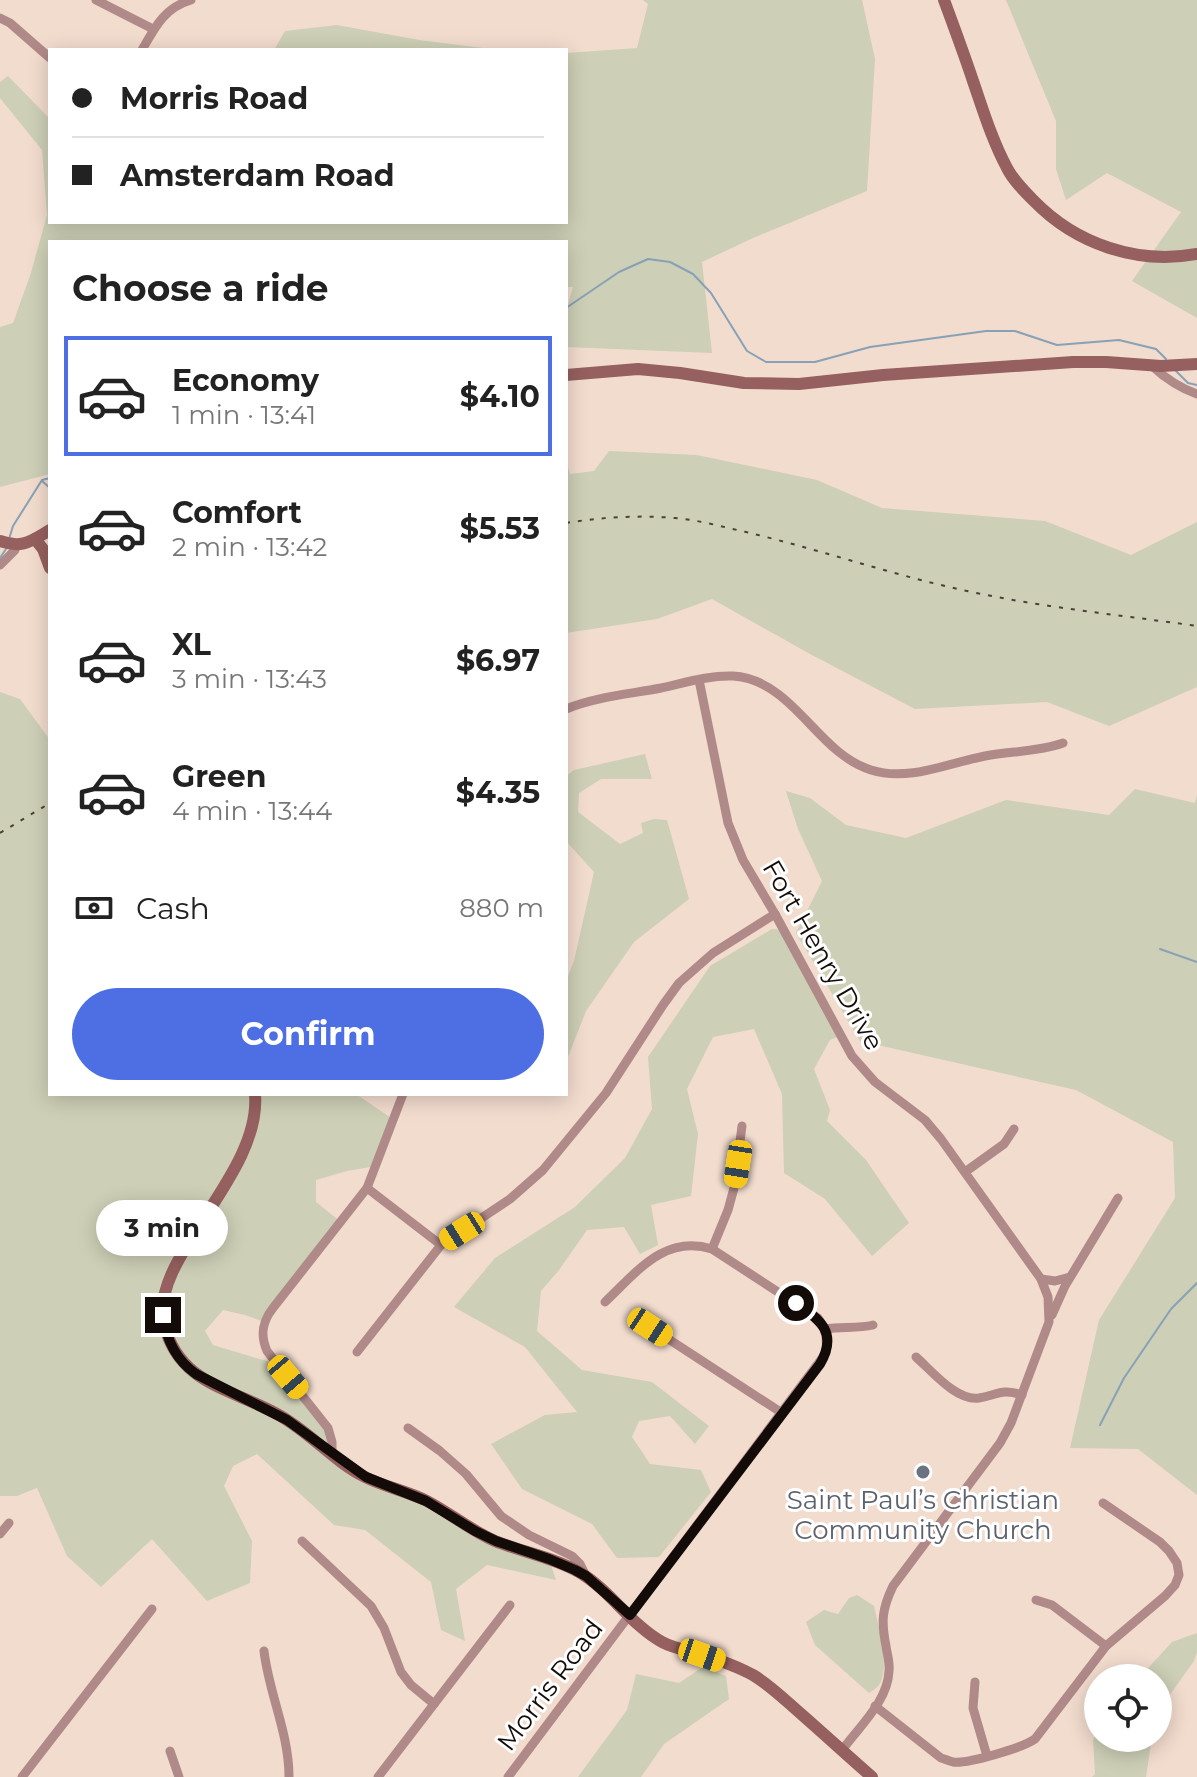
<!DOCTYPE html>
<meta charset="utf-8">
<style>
:root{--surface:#fff;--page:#f2f2f2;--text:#222;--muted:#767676;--line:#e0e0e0;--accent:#4d6fe3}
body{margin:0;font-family:Montserrat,sans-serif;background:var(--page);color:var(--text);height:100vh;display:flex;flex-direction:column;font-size:30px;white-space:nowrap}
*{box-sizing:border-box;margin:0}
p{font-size:26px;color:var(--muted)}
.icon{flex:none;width:44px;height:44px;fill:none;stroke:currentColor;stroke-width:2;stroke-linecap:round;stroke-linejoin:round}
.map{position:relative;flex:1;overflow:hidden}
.details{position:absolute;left:48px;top:240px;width:520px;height:856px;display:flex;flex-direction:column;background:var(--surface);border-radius:0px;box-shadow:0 4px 20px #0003}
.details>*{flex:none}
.guide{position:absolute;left:48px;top:48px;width:520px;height:176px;border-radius:0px;box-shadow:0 4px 20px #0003;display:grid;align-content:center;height:176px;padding:0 24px;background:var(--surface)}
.buttons{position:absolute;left:1084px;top:1664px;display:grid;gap:16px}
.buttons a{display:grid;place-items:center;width:88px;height:88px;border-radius:50%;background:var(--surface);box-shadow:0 4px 20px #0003;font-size:40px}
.end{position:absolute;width:36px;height:36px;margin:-18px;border:10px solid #120b07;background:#fff;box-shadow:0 0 0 4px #fff}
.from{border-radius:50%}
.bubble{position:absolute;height:56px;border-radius:28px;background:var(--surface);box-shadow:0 4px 20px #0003;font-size:26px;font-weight:700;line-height:56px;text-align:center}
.car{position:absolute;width:24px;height:48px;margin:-24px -12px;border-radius:10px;box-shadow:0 0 6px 2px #0007;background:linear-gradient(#f5c518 24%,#345 0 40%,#f5c518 0 76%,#345 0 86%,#f5c518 0)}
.guide b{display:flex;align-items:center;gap:28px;height:76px;font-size:30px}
.guide b+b{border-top:2px solid var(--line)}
.guide i{width:20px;height:20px;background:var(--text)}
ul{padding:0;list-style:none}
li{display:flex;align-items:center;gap:24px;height:120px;margin:0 16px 12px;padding:0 8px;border:4px solid transparent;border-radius:0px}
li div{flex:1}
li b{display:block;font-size:30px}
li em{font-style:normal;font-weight:700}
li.active{border-color:var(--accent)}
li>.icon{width:72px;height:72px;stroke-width:1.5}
h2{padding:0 24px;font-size:36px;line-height:96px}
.pay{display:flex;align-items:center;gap:20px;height:88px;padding:0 24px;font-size:30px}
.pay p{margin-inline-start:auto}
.action{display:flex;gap:16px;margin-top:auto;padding:16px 24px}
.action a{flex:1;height:92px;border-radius:48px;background:var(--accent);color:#fff;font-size:32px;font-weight:700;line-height:92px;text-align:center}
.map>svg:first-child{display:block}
.green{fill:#cdcfb6}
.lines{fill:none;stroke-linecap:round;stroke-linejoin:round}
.stream{stroke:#87a1b6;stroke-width:2}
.street{stroke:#b08a89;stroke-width:9}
.secondary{stroke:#95605f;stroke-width:12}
.rail{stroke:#4b403a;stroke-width:2;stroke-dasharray:4 8;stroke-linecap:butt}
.route{stroke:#120b07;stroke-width:10}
.worship-dot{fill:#6b7280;stroke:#fff;stroke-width:3}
.labels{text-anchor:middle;stroke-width:6;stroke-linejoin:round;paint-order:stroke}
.street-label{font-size:26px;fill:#120b07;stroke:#fff}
.worship-label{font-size:26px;fill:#5b616d;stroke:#fff}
</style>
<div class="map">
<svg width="1197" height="1777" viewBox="0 0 1197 1777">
<rect width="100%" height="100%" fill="#f2dcce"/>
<g class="green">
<path d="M643,0H862L875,59L867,191L753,238L702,262L712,353L566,347V311L573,287H566V242H50V474L0,487V327L13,323L31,273L47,215L42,150L0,98V82L8,76L50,119V222H566V53L637,48L648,4Z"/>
<path d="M1006,0H1197V318L1132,281L1181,212L1107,173L1066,200L1056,169V121Z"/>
<path d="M337,25L419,40L499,50H274L285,31Z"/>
<path d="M609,451L697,455L817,480L882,508L1045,521L1131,555L1197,522V687L1109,726L1047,702L915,709L810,654L712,599L657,619L566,633V460L570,474L594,471Z"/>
<path d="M0,692L20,699L50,740V1094H356L394,1120L376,1166L347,1171L316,1180V1202L341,1222L264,1322L245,1315L223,1310L205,1331L213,1345L276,1364L328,1428L332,1454L475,1531L549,1559L556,1580L487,1565L456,1589L465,1641L441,1630L431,1582L365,1530L334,1525L257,1454L233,1466L224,1486L252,1541L250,1583L207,1601L152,1539L101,1587L67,1556L37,1488L17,1496H0Z"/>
<path d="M645,754L652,779H601L579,793L578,812L620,844L643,833L641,823L654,819L667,820L689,899L634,942L586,1011L566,1062V981L574,961L594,872L566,841V776L574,770Z"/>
<path d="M1135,789L1195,803L1197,795V1495L1138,1449L1070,1448L1099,1320L1175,1198L1173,1142L1076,1090L860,1041L796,933L822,881L798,829L786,791L810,798L846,825L906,838L1006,800L1109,815Z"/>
<path d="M772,929L783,930L840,1036L830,1040L814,1069L830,1110L827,1121L866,1160L909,1223L872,1256L825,1199L784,1173L782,1094L754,1029L713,1037L687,1089L698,1134L691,1196L651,1205L658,1245L640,1254L624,1227L587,1230L559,1270L541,1291L537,1331L582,1370L652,1382L709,1426L695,1444L670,1416L639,1421L632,1437L650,1464L701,1470L711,1492L659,1557L617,1558L592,1524L522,1489L491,1444L545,1415L577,1412L525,1347L454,1307L495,1258L575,1207L625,1158L652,1109L648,1057L710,966Z"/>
<path d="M857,1595L874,1606C878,1625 891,1669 879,1685C877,1688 872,1691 869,1693L815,1645L806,1622L824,1610L838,1614L849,1598Z"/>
<path d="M1197,1633V1652L1194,1661L1169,1696L1158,1717V1678H1139L1172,1642Z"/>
<path d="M703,1667L726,1676L729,1699L664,1744L641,1777H578L627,1710L636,1674L679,1683Z"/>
<path d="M1098,1731V1738H1152L1146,1777H1092L1095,1774L1093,1740Z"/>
</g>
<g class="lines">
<g class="stream">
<path d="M566,308L619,272L648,259L670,262L693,274L711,293L747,351L766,362H815L870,347L986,331H1015L1057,345L1119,340L1156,349L1166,359"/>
<path d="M1175,370L1188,383L1197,385"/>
<path d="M42,481L50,488"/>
<path d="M9,539L13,526L42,480L50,478"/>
<path d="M0,558L6,549"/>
<path d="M1160,949L1197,962"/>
<path d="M1100,1425L1124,1378L1171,1309L1197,1283"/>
</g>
<g class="street">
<path d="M96,0L153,29"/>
<path d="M0,18L10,23L50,58"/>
<path d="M142,50C155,27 164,8 191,0"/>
<path d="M1152,366C1166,379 1180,388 1197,394"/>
<path d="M0,565L15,550L16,546"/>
<path d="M699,680L728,823L743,860L775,914L852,1056L875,1082L925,1120L941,1139L1041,1279L1048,1297L1049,1322L1011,1423L1000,1443L893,1586C882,1609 881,1621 886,1646C887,1654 890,1662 889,1671C888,1699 863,1723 846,1745L841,1749"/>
<path d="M566,709C595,697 630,694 661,688C684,683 709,675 733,676C750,677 765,684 778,694C810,718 831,757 871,770C908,782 949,763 985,756C1011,751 1038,752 1063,743"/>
<path d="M965,1172L1004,1144L1014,1129"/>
<path d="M367,1188L441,1245"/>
<path d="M712,1249L728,1210L734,1188L742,1126"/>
<path d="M1041,1279L1055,1281L1070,1277"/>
<path d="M1052,1315L1065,1286L1118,1198"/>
<path d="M650,1327L782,1413"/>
<path d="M825,1329C841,1326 857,1329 873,1325"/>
<path d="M357,1352L441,1245L510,1199L543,1170L606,1093L663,1005L679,983L713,953L775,914"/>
<path d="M916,1357C932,1371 956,1401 979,1398C997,1395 1002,1388 1022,1395"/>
<path d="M408,1428L440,1451L466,1474L501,1516L529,1535L572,1556L580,1564L586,1576"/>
<path d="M332,1454V1442L328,1428L267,1351C260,1335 262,1322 273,1308L367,1188L403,1094"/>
<path d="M0,1534L9,1523"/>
<path d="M302,1541L371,1606L384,1628L401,1672L411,1685L434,1704"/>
<path d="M1036,1600L1052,1605L1106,1646"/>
<path d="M264,1651C269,1694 289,1733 289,1777"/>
<path d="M975,1682L973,1708L987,1756"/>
<path d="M875,1706L941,1758C945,1759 949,1761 953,1762C968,1764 1022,1748 1035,1739L1106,1646L1165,1596L1175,1585L1179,1575L1177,1563L1169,1551L1160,1542L1103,1503"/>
<path d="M170,1751L179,1777"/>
<path d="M22,1777L152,1609"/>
<path d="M378,1777L510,1605"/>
<path d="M508,1777L826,1353C827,1338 827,1331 818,1318L712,1249C664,1234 636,1273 605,1302"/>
</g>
<g class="secondary">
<path d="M944,0C954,27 964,54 973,81C983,110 992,140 1007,168C1013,180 1024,191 1034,201C1076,244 1137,265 1197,254"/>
<path d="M566,375L638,369L680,373L744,383L799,384L883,375L1073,362H1106L1161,366L1197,364"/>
<path d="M35,539L43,549L50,568"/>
<path d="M0,541C22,549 31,541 50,530"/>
<path d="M255,1094C262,1175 148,1259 164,1324C179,1384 230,1388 277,1414C309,1431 333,1461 365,1477C385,1487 407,1491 427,1501C450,1513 470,1530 495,1541C522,1552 553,1557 579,1572C610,1590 631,1625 662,1642C673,1648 685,1650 697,1653C716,1659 735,1665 753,1675C770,1685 785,1700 800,1713C824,1734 848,1756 872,1777"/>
</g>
<g class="rail">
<path d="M566,523C602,517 638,515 675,518C699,520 723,527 746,532C813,548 878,570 945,586C1028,606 1113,614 1197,626"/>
<path d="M0,833L50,803"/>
</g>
</g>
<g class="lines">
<path class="route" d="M163,1315C166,1339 176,1360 196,1374L287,1420L366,1477L426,1501L475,1531L496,1541L549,1559L575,1570L586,1576L630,1615L820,1364C838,1333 821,1320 796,1303"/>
</g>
<circle class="worship-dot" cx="923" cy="1472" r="8"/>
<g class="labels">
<g class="street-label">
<text transform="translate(823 955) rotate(60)" y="9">Fort Henry Drive</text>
<text transform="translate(550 1685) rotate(-53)" y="9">Morris Road</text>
</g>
<g class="worship-label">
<text x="923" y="1509">Saint Paul’s Christian<tspan x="923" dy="30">Community Church</tspan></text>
</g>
</g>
</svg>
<div class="buttons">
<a><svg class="icon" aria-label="locate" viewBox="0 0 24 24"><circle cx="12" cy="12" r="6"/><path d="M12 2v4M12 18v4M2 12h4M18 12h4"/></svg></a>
</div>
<i class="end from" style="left:796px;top:1303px"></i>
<i class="end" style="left:163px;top:1315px"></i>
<div class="bubble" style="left:96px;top:1200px;width:132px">3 min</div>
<i class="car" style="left:738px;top:1164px;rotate:189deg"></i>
<i class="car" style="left:462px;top:1231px;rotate:238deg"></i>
<i class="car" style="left:650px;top:1327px;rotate:123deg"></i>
<i class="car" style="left:288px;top:1377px;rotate:140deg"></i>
<i class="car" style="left:702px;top:1655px;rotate:109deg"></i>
<div class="guide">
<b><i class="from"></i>Morris Road</b>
<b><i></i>Amsterdam Road</b>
</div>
<section class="details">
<h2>Choose a ride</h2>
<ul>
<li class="active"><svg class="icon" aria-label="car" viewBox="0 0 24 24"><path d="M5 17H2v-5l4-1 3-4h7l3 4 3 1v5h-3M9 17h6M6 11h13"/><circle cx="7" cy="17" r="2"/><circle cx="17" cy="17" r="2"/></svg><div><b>Economy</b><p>1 min · 13:41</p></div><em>$4.10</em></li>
<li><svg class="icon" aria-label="car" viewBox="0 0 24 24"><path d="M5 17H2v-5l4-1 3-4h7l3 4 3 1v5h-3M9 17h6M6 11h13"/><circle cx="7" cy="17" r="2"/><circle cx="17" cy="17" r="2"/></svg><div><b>Comfort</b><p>2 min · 13:42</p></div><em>$5.53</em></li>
<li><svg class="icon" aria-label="car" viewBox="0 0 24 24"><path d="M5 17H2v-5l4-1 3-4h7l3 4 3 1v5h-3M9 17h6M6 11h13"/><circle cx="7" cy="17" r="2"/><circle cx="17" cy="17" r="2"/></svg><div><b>XL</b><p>3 min · 13:43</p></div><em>$6.97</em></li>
<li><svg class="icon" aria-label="car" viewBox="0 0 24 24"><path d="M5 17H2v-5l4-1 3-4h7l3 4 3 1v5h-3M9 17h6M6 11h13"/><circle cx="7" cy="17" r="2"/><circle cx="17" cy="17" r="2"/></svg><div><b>Green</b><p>4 min · 13:44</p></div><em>$4.35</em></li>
</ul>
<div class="pay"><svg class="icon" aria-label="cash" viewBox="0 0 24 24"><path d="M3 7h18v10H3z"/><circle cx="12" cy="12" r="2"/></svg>Cash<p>880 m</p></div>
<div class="action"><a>Confirm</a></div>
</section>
</div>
